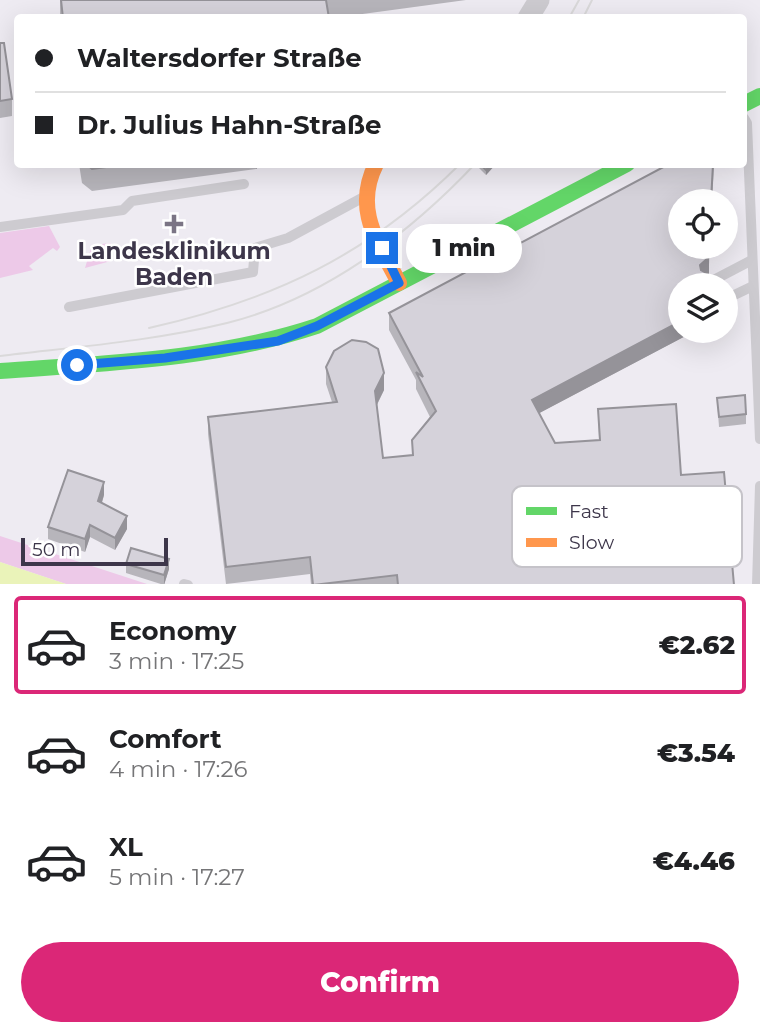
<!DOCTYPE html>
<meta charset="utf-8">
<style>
:root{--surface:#fff;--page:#f6f6f6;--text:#202124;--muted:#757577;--line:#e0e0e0;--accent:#db2777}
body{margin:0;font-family:Montserrat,sans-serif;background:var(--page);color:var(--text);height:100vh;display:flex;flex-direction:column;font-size:26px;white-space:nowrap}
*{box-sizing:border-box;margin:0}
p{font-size:23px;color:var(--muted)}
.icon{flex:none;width:38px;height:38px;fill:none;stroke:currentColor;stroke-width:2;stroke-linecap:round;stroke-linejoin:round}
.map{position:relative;height:584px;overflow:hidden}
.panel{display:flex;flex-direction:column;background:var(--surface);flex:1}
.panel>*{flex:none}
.hud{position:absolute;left:14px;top:14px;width:733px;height:154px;border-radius:7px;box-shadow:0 7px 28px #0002;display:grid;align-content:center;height:154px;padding:0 21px;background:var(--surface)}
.fabs{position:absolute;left:668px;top:189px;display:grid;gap:14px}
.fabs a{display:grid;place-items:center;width:70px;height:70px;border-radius:50%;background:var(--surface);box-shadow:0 7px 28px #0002;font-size:35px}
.scale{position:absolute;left:21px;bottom:18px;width:147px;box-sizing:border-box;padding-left:7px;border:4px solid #3d364a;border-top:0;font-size:19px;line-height:24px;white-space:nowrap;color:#3d364a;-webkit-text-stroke:5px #fff;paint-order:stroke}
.end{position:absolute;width:32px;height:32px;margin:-16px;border:9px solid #1a73e8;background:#fff;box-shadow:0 0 0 4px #fff}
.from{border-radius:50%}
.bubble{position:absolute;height:49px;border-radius:24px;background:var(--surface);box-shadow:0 7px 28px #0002;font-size:23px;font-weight:800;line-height:49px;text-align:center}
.hud b{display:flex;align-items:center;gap:24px;height:66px;font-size:26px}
.hud b+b{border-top:2px solid var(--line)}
.hud i{width:18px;height:18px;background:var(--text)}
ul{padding:12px 0 0;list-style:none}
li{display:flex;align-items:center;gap:21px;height:98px;margin:0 14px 10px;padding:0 7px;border:4px solid transparent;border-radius:7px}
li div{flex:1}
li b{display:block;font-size:26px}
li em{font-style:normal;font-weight:800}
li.current{border-color:var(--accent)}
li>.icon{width:63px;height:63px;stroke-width:1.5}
.action{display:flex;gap:14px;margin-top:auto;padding:14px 21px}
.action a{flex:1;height:80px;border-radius:42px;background:var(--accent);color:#fff;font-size:28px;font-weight:800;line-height:80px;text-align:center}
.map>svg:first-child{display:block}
.green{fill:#edc9e8}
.water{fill:#eaf3b9}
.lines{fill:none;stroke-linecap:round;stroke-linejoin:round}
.lane{stroke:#cdcbd0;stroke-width:10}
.street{stroke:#cdcbd0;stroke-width:21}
.fast{stroke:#63d668;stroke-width:16}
.slow{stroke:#ff974d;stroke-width:16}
.tram{stroke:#dad9da;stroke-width:2}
.wall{fill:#b7b5bb}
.shaded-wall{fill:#959399}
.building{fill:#d5d2da;stroke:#959399;stroke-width:2}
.route{stroke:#1a73e8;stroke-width:9}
.poi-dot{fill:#7b7585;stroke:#fff;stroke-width:2.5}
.labels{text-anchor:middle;stroke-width:5;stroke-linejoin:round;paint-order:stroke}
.poi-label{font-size:23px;font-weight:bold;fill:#3d364a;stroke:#fff}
.key{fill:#fff;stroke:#c5c3c9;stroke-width:2}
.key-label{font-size:19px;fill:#3d364a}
</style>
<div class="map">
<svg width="760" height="585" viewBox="0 0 760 585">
<rect width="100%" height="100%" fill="#eeebf2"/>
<g class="green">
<path d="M49,226L60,247L57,251L53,248L29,266L33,270L0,278V233Z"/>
<path d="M111,243V261L85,268L92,245Z"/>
<path d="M0,536L147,584H66L0,562Z"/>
</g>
<path class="water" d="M0,562L66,584H0Z"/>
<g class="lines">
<g class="lane">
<path d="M744,118L747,123L760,439"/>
<path d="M0,227L123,210L132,201L244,184"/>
<path d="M708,283L752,260"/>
<path d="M726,299L753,286"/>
<path d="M69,307L253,272L255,248L288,238L362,198"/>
<path d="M184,584L188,585"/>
<path d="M757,585L760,486"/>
</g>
<path class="street" d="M528,18L539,0"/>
<g class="fast">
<path d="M744,104L760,96"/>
<path d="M0,371C108,363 214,360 317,326L627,164"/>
</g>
<path class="slow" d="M376,164C353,210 378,242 399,283"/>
<g class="tram">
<path d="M569,18L579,0"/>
<path d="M583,18L592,0"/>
<path d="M149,328C273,300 369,255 460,164"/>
<path d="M0,356C75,347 153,341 227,323C323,299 408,235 475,164"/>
</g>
</g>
<g class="wall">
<path d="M60,0H466L333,18H60Z"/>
<path d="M0,43L12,99V116L0,118Z"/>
<path d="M79,164H262L256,169L92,191L82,183Z"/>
<path d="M475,164H496L486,175Z"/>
<path d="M669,164H714L708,285L695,331L539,413L555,443L599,440L598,409L681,475L734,585H311L310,574L226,584L208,434V417L332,402L326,384V367L384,390L377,405L383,458L412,456V440L430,417L416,389V380L389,330V313Z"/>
<path d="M717,398L746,414V424L719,427Z"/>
<path d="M104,495L102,503L127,529L115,550L90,537L85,552L48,539V527Z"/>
<path d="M126,564L169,569L164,585L126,573Z"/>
</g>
<g class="shaded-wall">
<path d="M256,164H262L256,169Z"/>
<path d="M491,164H496L486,175V170Z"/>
<path d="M709,247V274L708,285H707L700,282V265Z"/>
<path d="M681,321V331H695L532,417V400Z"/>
<path d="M384,373V390L375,408V391Z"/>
<path d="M104,482V495L98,514V501Z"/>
<path d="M127,516V529L115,550V538Z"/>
<path d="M90,525V537L85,552V539Z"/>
<path d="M169,559V569L164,585V575Z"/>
</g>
<g class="building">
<path d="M61,0H326L329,18H63Z"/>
<path d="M0,43H4L12,99L0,101Z"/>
<path d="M86,164H129L92,169Z"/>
<path d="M480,164H491L486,170Z"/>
<path d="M669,164H713L711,201H681V247H709V257L700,265L701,270L708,274L707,285H681V321L532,400L555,443L600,440L598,409L676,404L681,475L724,472L734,585H398L397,575L313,585L310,557L226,567L208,417L337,402L326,367L334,351L352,340L366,342L378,349L384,373L375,391L383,458L413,455L412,440L436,411L416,372L423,377L389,313Z"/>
<path d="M745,395L746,414L719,417L717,398Z"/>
<path d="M68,470L104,482L98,501L127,516L115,538L90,525L85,539L48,527Z"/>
<path d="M131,548L169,559L164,575L126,564Z"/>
</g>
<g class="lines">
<path class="route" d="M77,365L165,358L278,341L317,326L399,283L382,248"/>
</g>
<path class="poi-dot" d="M170.5 213.5h7v7h7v7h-7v7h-7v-7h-7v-7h7z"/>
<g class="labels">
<g class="poi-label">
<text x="174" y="259">Landesklinikum<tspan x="174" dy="26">Baden</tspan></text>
</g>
</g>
<rect x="512" y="486" width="230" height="81" rx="10" class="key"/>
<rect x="526" y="507" width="31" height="8" fill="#63d668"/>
<rect x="526" y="538" width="31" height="9" fill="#ff974d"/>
<g class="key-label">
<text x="569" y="518">Fast</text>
<text x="569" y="549">Slow</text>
</g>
</svg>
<div class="fabs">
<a><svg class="icon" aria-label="locate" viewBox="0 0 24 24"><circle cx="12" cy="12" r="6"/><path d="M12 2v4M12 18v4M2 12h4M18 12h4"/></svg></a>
<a><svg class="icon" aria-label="layers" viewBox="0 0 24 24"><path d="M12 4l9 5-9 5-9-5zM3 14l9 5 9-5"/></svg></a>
</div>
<div class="scale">50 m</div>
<i class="end from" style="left:77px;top:365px"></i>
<i class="end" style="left:382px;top:248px"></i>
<div class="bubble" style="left:406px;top:224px;width:116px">1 min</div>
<div class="hud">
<b><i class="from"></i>Waltersdorfer Straße</b>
<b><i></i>Dr. Julius Hahn-Straße</b>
</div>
</div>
<section class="panel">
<ul>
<li class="current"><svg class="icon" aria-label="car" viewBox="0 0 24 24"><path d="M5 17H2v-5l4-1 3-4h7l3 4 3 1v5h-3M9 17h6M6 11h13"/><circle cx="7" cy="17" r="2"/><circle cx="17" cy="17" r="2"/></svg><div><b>Economy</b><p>3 min · 17:25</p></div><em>€2.62</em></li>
<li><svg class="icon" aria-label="car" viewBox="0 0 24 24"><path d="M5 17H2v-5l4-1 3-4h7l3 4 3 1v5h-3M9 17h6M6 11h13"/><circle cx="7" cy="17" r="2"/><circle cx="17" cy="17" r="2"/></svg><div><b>Comfort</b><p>4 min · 17:26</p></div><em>€3.54</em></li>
<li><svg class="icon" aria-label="car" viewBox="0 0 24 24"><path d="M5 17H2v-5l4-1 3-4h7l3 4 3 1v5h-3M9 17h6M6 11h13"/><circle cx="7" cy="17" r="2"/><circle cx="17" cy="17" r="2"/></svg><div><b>XL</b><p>5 min · 17:27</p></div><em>€4.46</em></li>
</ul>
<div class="action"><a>Confirm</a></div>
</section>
